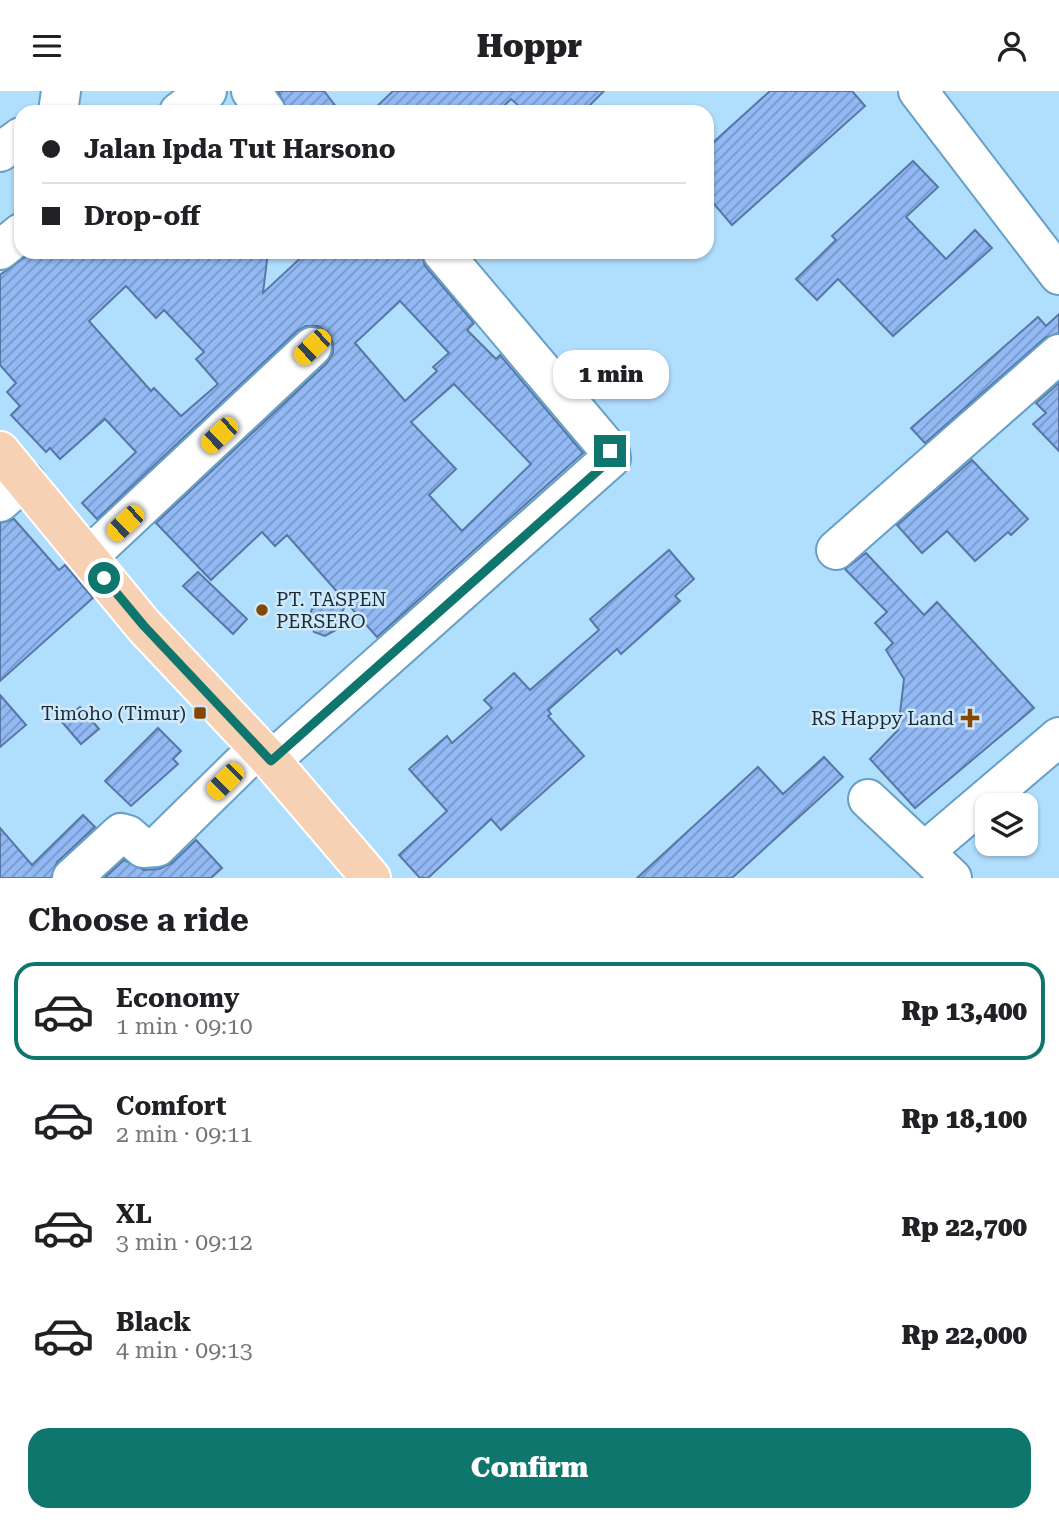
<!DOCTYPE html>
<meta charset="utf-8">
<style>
:root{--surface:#fff;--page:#f2f2f2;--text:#202124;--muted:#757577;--line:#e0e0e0;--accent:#0f766e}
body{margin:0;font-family:"Roboto Serif",serif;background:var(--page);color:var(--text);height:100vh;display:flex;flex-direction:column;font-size:26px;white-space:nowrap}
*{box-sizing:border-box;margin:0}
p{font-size:23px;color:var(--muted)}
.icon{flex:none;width:38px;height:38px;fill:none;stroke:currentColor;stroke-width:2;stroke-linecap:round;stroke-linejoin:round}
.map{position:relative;height:787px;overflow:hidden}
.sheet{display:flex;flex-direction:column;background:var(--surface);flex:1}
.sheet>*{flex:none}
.banner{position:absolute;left:14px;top:14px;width:700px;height:154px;border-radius:21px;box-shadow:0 2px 5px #0004;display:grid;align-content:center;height:154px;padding:0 28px;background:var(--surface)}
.tools{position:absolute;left:975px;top:702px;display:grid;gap:14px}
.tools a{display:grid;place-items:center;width:63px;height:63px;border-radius:14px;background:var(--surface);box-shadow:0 2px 5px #0004;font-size:35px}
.end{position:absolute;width:32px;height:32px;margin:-16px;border:9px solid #0f766e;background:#fff;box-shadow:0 0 0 4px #fff}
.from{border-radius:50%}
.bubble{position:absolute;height:49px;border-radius:21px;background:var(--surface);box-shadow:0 2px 5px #0004;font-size:23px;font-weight:800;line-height:49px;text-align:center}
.car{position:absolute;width:21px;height:42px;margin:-21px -10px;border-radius:9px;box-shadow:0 0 5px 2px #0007;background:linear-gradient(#f5c518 24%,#345 0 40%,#f5c518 0 76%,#345 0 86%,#f5c518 0)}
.banner b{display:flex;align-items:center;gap:24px;height:66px;font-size:26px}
.banner b+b{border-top:2px solid var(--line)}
.banner i{width:18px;height:18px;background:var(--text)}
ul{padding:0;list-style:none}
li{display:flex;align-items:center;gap:21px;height:98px;margin:0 14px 10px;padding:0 14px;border:4px solid transparent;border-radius:21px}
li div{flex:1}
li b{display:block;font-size:26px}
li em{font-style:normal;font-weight:800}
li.on{border-color:var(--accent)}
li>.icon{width:63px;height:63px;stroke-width:1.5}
h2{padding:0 28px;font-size:32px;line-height:84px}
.button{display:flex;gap:14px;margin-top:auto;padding:14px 28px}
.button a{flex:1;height:80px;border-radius:21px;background:var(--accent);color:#fff;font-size:28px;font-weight:800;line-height:80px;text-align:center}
header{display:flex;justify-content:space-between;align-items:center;height:91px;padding:0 28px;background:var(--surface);font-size:32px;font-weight:800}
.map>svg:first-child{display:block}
.building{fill:url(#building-hatch);stroke:#5877a6;stroke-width:2;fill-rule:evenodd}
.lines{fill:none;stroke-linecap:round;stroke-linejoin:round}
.minor-casing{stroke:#68a0c5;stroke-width:42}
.major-casing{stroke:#fff;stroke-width:42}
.minor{stroke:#fff;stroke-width:38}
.major{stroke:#f7d1b3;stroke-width:38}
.route{stroke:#0f766e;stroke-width:9}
.poi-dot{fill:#844704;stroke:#d1e8f8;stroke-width:2.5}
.labels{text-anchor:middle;stroke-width:5;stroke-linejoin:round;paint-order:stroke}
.poi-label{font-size:19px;fill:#152c3b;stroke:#d1e8f8;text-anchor:end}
</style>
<header><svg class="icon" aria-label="menu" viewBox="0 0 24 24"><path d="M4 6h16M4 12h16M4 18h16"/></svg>Hoppr<svg class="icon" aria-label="person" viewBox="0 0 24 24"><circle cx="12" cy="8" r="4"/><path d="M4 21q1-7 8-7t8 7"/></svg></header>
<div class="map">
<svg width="1059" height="787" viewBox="0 0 1059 787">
<defs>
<pattern id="building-hatch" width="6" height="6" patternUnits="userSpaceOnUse" patternTransform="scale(1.75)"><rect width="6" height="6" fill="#92b9f4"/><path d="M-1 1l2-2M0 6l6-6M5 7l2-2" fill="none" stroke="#7697c7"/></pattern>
</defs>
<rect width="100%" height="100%" fill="#b0defd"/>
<g class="building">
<path d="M278,0H324L340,21H288Z"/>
<path d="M393,0H604L583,21H526L511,8L498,21H371Z"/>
<path d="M770,0H852L865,15L732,134L707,105V57Z"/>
<path d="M913,70L938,96L906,126L946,168L975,139L992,157L893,245L838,188L817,209L796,188L836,149L832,145Z"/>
<path d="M32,161H268L263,202L307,161H421L425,175L474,232L467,239L496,268L500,264L583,362L377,546L346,511L336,539L325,545L314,541L308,529L312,518L340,504L287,444L275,455L262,441L211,489L156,432L327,272L333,262V252L328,242L318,235H306L297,240L97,428L82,412L136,361L105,328L60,368L50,357L46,361L11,324L20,315L7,301L16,292L0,274V184ZM126,195L156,227L164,219L204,261L196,268L218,293L181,325L154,297L151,300L89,230ZM400,210L449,262L433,276L437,280L405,310L355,252ZM454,293L531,373L462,440L429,404L456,378L411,331Z"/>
<path d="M1059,223V242L1045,247L925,352L911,337L1038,226L1046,235Z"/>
<path d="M1059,292V360L1033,333L1046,322L1036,312Z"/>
<path d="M972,369L1028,428L1011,444L1008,441L975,470L947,440L922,462L897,434Z"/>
<path d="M14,428L59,479L65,474L93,507L0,590V432Z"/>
<path d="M669,459L694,488L675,505L680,510L621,563L617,558L548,619L551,623L548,625L584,665L501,739L491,728L428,787H420L399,764L447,720L409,678L447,645L452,652L492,617L484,609L514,582L530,599L599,539L590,528Z"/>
<path d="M866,462L924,524L937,511L1034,617L915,717L870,668L898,639L904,588L886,559L893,552L875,532L887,521L845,478Z"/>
<path d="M198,481L247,528L233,543L183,495Z"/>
<path d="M0,604L26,634L0,656Z"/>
<path d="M80,616L99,638L81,653L62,631Z"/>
<path d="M158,637L181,660L173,668L178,673L131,715L105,690Z"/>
<path d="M824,666L843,686L732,787H637L758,676L783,703Z"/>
<path d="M83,724L95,736L57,771L51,787H0V737L32,774Z"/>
<path d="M196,749L222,777L211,787H104L124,769L144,779L159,778L172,772Z"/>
</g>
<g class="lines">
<defs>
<g id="minor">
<path d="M251,0L266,21"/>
<path d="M918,0L1059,184"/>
<path d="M58,21L61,0"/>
<path d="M179,21L207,0"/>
<path d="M0,61L21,46"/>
<path d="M0,159L21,142"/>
<path d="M0,411L25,389"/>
<path d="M836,459L1059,263"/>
<path d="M87,467L312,256"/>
<path d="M271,670L611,367L610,360L442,161"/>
<path d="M868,708L952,787"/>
<path d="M925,760L1059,646"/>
<path d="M72,787L121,742L128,744L143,757L157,756L259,656"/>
</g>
<path id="major" d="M0,360L144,535L271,670L371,787"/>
</defs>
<use href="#minor" class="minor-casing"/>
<use href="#major" class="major-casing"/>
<use href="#minor" class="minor"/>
<use href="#major" class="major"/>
</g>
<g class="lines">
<path class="route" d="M104,487L144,535L271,670L609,370L610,360"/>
</g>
<g class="poi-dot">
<circle cx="262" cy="519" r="7"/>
<rect x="193" y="615" width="14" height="14" rx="3.5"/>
<path d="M966.5 616.5h7v7h7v7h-7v7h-7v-7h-7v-7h7z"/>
</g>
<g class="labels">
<g class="poi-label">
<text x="276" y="515" text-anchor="start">PT. TASPEN<tspan x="276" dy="22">PERSERO</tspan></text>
<text x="186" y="629">Timoho (Timur)</text>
<text x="954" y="634">RS Happy Land</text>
</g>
</g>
</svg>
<div class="tools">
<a><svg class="icon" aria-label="layers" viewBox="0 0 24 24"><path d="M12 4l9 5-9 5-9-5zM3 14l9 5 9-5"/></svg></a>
</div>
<i class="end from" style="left:104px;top:487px"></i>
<i class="end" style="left:610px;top:360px"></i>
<div class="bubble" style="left:553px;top:259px;width:116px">1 min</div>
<i class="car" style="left:312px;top:256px;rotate:227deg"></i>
<i class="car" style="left:219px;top:344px;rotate:227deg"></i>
<i class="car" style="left:125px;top:432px;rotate:227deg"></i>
<i class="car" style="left:225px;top:690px;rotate:225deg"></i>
<div class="banner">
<b><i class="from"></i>Jalan Ipda Tut Harsono</b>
<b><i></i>Drop-off</b>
</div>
</div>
<section class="sheet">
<h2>Choose a ride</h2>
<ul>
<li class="on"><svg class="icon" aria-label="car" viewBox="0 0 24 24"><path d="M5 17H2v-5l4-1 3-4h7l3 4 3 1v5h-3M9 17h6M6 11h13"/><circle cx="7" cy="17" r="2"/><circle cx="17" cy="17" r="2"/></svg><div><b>Economy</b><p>1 min · 09:10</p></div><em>Rp 13,400</em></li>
<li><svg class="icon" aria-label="car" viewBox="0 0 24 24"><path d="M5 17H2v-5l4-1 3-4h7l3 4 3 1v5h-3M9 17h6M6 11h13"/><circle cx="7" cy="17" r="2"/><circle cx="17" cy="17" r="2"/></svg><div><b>Comfort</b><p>2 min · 09:11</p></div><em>Rp 18,100</em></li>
<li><svg class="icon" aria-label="car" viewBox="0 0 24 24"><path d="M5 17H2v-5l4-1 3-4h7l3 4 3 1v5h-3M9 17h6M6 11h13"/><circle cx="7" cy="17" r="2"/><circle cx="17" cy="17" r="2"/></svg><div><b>XL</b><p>3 min · 09:12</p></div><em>Rp 22,700</em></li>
<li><svg class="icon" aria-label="car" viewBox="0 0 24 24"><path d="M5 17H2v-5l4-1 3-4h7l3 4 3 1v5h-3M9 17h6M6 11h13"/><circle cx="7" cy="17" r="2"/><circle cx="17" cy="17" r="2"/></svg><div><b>Black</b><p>4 min · 09:13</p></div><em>Rp 22,000</em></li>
</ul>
<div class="button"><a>Confirm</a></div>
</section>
